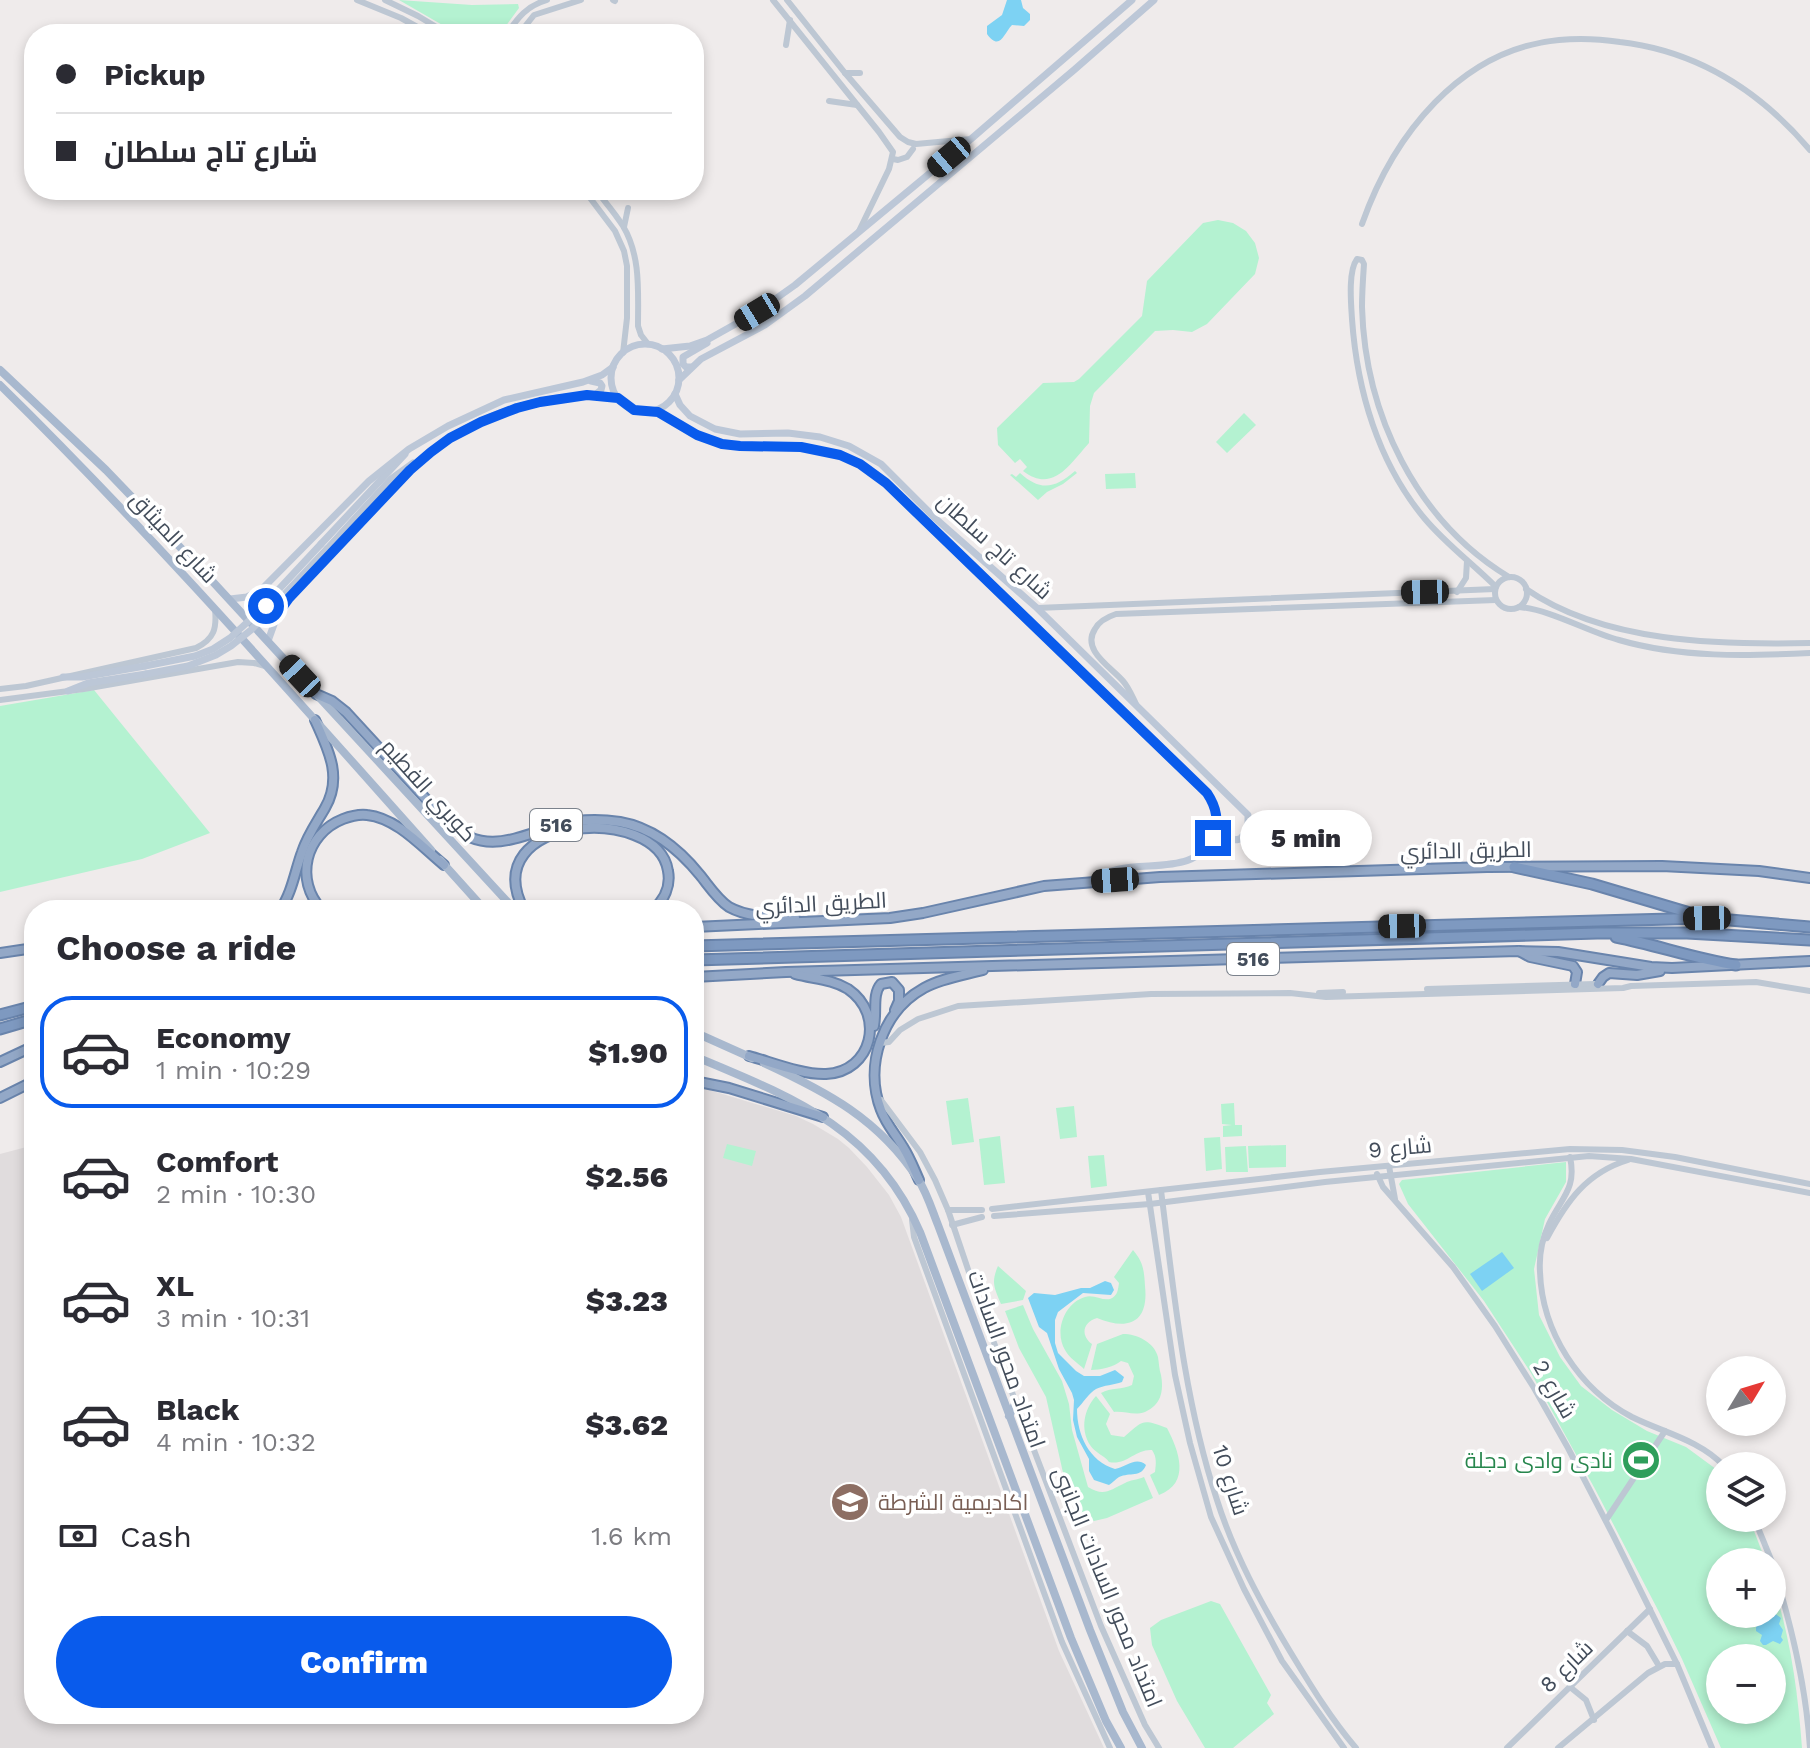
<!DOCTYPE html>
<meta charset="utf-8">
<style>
:root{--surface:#fff;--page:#f2f2f3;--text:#2b2b33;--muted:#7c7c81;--line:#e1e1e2;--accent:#095bec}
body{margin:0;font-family:"Work Sans",Cairo,sans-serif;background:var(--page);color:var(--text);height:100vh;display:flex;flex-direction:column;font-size:30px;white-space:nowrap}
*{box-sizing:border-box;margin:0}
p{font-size:26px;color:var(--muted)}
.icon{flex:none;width:44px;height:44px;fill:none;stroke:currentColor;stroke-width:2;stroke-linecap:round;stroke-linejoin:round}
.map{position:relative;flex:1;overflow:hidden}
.drawer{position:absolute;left:24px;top:900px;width:680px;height:824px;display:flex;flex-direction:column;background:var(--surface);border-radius:32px;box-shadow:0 4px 12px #0003}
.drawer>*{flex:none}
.banner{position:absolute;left:24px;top:24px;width:680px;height:176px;border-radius:32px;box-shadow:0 4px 12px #0003;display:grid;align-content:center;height:176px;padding:0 32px;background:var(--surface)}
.needle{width:52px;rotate:52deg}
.fabs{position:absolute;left:1706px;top:1356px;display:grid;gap:16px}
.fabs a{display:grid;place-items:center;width:80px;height:80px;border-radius:50%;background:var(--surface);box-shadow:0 4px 12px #0003;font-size:40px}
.end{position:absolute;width:36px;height:36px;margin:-18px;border:10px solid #095bec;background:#fff;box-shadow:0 0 0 4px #fff}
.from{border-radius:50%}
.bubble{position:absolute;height:56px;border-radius:28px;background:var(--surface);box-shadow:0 4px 12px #0003;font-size:26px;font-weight:800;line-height:56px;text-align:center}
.car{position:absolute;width:24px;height:48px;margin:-24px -12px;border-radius:10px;box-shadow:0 0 6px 2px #0007;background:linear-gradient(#222 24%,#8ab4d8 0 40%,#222 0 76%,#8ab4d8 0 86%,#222 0)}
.banner b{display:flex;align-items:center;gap:28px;height:76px;font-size:30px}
.banner b+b{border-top:2px solid var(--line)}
.banner i{width:20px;height:20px;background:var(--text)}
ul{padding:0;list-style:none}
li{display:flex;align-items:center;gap:24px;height:112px;margin:0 16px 12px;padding:0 16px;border:4px solid transparent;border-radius:32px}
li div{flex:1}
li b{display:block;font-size:30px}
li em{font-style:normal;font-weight:800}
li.on{border-color:var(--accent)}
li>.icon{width:72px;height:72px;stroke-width:1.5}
h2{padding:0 32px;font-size:36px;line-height:96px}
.pay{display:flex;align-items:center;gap:20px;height:88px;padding:0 32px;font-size:30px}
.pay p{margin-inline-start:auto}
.primary-button{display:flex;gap:16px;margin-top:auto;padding:16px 32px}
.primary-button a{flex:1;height:92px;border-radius:48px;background:var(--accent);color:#fff;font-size:32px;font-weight:800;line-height:92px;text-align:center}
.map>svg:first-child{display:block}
.education{fill:#e0dcdd}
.green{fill:#b4f2d1;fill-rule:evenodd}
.water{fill:#7dd2f3}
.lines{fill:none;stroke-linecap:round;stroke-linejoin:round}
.trunk-casing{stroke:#6984ac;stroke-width:12}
.motorway-casing{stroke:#6984ac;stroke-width:13}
.tertiary{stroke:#bdc7d3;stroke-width:6}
.secondary{stroke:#bcc7d7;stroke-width:7}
.primary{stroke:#a8b8ce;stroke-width:8}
.trunk{stroke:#93a8c7;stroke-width:8}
.motorway{stroke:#7e99c0;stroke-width:9}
.secondary-bridge{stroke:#bcc7d7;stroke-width:7}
.route{stroke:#095bec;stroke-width:10}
.labels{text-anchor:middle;stroke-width:7;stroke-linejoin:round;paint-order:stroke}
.shield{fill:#fff;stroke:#7b828c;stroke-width:2}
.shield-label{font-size:20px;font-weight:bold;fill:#434d5b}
.street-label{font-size:22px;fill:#434d5b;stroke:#fff}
.leisure-label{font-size:22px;fill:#27864d;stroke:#fff;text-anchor:end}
.education-label{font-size:22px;fill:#785e54;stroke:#fff;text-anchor:start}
</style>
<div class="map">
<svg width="1810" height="1748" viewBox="0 0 1810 1748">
<rect width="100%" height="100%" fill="#efebeb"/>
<path class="education" d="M694,1088L706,1089L796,1116L813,1124L838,1139L849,1148L867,1167L889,1195L901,1217L1059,1651L1104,1748H0V1154L34,1145V1714H694Z"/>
<g class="green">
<path d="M399,0L472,5L518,4L519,8L500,34H458Z"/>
<path d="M1218,220L1233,223L1246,231L1255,243L1259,258L1255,274L1207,324L1192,332L1173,330L1155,331L1094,393L1090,406L1089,443C1070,464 1053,494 1023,471L1027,467L1020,459L1015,463L998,445L997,428L1043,383L1074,382L1079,379L1142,316L1147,281L1203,223Z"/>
<path d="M1244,413L1256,425L1227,453L1216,442Z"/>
<path d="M1075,471L1077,473L1063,484L1047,492L1038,500L1010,475L1012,474L1016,477L1020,473C1041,492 1055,488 1075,471Z"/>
<path d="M1135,473L1136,488L1106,489L1105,474Z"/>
<path d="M94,690L210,833L142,859L0,892V706Z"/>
<path d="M968,1098L974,1142L952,1145L946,1101Z"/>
<path d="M1234,1103L1235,1125H1242V1136L1223,1137V1126L1232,1125L1222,1124L1221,1104Z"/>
<path d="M1074,1106L1077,1137L1060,1139L1056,1108Z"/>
<path d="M1000,1136L1005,1183L984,1185L979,1139Z"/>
<path d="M1220,1137L1222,1169L1206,1171L1204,1138Z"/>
<path d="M727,1144L756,1151L752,1166L723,1158Z"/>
<path d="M1286,1145V1167L1249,1168L1248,1146Z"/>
<path d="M1246,1146L1248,1172H1226L1225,1147Z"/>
<path d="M1104,1155L1107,1186L1091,1188L1088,1156Z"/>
<path d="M1566,1162V1182L1545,1219L1534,1269L1539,1315L1560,1357L1581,1386L1612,1410L1647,1431L1686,1447L1720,1472V1518H1749L1766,1562H1720V1614H1772V1581C1790,1635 1798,1691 1802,1748H1721L1682,1659L1659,1612L1595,1489L1531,1373L1484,1301L1408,1204L1399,1184L1402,1180ZM1720,1658H1772V1710H1720Z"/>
<path d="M1133,1250C1143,1262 1144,1269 1145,1286C1149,1323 1128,1331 1097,1318C1083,1322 1080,1335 1092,1344L1084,1369C1078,1363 1069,1358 1065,1350C1054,1332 1064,1303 1085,1297C1094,1294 1102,1301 1110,1299C1118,1296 1118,1289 1119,1283L1114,1277Z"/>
<path d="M998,1266L1026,1291L1023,1300L1001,1304C994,1288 991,1282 998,1266Z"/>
<path d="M1023,1305L1033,1329L1062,1381L1069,1404L1072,1430L1088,1487C1104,1497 1110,1490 1125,1483C1130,1480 1137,1480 1144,1477L1153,1498L1107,1518L1094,1521L1080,1515L1075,1509L1066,1486L1046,1397L1019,1348L1005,1311Z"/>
<path d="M1123,1334C1137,1334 1154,1342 1158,1357C1159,1363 1159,1369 1161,1375C1164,1391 1161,1405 1145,1412C1134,1416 1125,1411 1114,1412L1101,1393C1111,1387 1122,1390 1132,1385L1134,1376L1128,1363L1121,1361C1114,1367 1100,1370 1091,1370L1097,1344Z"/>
<path d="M1096,1396L1110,1414L1106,1424L1111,1435L1124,1437C1143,1421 1141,1418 1167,1428C1179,1451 1191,1483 1159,1495L1150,1475L1155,1472C1156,1464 1157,1457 1152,1450C1135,1449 1126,1466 1109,1462C1104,1455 1095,1453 1090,1445C1080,1429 1084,1409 1096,1396Z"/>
<path d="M1211,1601L1220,1604L1271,1695L1267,1703L1274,1714L1233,1748H1205L1177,1701L1152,1645L1150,1628L1161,1620Z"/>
</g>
<g class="water">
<path d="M1007,0H1021L1023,8L1030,14V20L1024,26L1012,25C1004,33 1000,52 987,34V26L1002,15Z"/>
<path d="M1502,1252L1514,1268L1482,1291L1470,1274Z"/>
<path d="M1105,1281L1111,1283L1114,1290L1111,1295L1083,1293L1058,1312L1055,1320V1343L1058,1353L1076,1371L1084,1376H1100L1115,1370L1124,1377L1122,1382C1114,1385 1104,1385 1096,1389C1089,1393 1083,1403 1077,1409C1077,1435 1089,1461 1115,1469C1126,1467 1136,1456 1146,1465C1141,1478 1130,1472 1119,1477C1116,1479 1112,1483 1109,1485L1094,1480L1089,1471V1459L1077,1437L1073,1420L1074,1400L1072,1393L1059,1369L1047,1333L1039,1327L1028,1298L1034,1293L1055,1295L1081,1288H1090Z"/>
<path d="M1772,1607L1774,1613L1781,1618L1779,1624L1783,1630L1781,1637L1783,1640L1780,1644L1773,1641L1766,1645H1763L1760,1641L1762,1635L1756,1631V1627L1762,1623L1757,1614H1772Z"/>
</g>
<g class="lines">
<defs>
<g id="trunk">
<path d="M316,694L332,701L346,712L449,824C487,857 518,836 559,825C579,819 599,819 620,822C654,828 679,849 700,875C709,886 717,899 729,907C749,918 773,917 795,918"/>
<path d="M280,910C292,893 295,871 302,852C307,836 317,822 325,808C343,777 328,749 315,720"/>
<path d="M322,910C294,880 305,834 343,819C351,816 359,814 367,815C397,818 422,847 444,865"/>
<path d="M524,910C474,815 658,803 668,871C671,886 664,900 653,910"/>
<path d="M694,927L890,918L923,913L1044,886L1160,877L1487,867L1662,866L1759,871L1810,878"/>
<path d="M1519,951L1530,957L1573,966L1577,972L1575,984"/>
<path d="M0,953L34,948"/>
<path d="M694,977L786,972L1518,951L1558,952L1651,967L1672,968L1810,961"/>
<path d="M1598,984L1603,977L1609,973L1637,975L1660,971"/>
<path d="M874,1026C877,1012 872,994 881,984L892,982L899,990V1001L895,1010"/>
<path d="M749,1056C771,1062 803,1075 826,1074C872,1072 886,1015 848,989C832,979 813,979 795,974"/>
<path d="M0,1062L34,1046"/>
<path d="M694,1081L729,1088L823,1117"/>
<path d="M0,1098L34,1081"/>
<path d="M919,1180C914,1169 910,1158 903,1147C896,1135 886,1124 881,1110C864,1066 882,1011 924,988C942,978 964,975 983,970"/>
</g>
<g id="motorway">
<path d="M1514,867L1592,884L1700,916"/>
<path d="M1616,937C1657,945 1695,959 1736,965"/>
<path d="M694,946L1707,918L1810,927"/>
<path d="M694,960L1597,933H1687L1810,940"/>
<path d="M0,1015L34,1006"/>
<path d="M0,1029L34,1019"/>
</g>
</defs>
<use href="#trunk" class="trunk-casing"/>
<use href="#motorway" class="motorway-casing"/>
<g class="tertiary">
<path d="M357,0L401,18L430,34"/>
<path d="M385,0L418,16L448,34"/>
<path d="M613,0L615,1"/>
<path d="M773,0L879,132L893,152L889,169L859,231"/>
<path d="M787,0L845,73L900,137L908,142L916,144L971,139"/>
<path d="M507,34C518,17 527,6 547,0"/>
<path d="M519,34L534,15L581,0"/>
<path d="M786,45L790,20"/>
<path d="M845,73H860"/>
<path d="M829,101L857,105"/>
<path d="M893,159L898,160L907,157L913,149"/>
<path d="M584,190L615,231L624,251L627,266V318L623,353"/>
<path d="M596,190C605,202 615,213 623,226C641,256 638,292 638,326L641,335L648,344"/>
<path d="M1362,224C1393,136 1460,49 1559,40C1579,38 1600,39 1620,42C1697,51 1760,91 1810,150"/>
<path d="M624,227L628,208"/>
<circle cx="1511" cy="593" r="16"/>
<path d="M1496,587C1473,564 1446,544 1425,519C1378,463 1357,390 1352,319C1351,303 1348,271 1357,259L1362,260L1364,264C1363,278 1362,292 1362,307C1365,414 1416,521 1509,577"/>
<path d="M1526,589C1604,643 1719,645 1810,643"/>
<path d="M1457,592L1466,578L1467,561"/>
<path d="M1519,607C1552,610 1586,631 1619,640C1681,658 1746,656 1810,653"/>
<path d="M1037,608L1495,589"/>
<path d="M0,689L26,686L196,648C214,639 217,629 215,609"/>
<path d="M0,700L84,689L238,662L254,663L265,666"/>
<path d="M1136,704C1132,696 1129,688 1123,681C1111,667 1081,650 1095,629C1099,621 1107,617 1116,614L1496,600"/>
<path d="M1427,989L1595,984"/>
<path d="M1319,993L1343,992"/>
<path d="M880,1043L889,1042L900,1030L918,1019L958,1006L1151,994L1290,993L1326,997L1623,988L1631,986L1756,982L1810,991"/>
<path d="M881,1100L920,1152L935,1180L948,1210L977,1296L1013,1395L1101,1626L1145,1725L1159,1748"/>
<path d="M1570,1157C1577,1189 1561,1198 1549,1224C1542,1239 1539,1257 1540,1272C1542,1332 1579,1389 1632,1417C1662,1432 1700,1440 1724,1466"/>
<path d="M1389,1166L1395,1199"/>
<path d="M1377,1174L1383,1187L1453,1267L1495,1326L1534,1388L1568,1448L1613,1535L1677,1664L1712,1748"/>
<path d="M1161,1190C1174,1294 1184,1400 1217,1500C1234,1554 1262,1605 1291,1653C1311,1686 1331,1719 1356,1748"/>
<path d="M1148,1192L1175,1375L1190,1443L1211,1517L1244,1589L1282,1661L1344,1748"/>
<path d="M992,1209L1320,1172L1570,1149L1622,1150L1675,1157L1810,1184"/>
<path d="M948,1210H982"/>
<path d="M994,1216L1150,1204L1325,1182L1589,1156L1631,1159L1810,1193"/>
<path d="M912,1220L914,1237L1062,1642L1110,1748"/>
<path d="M952,1225L982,1217"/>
<path d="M1547,1238C1567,1201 1586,1173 1628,1160"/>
<path d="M1754,1518L1772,1562"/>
<path d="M1606,1520L1665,1431"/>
<path d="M1772,1563C1791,1623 1806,1685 1810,1748"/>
<path d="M1627,1631L1647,1646L1659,1666"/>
<path d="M1570,1687L1586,1700L1594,1720"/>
<path d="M1507,1748L1650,1609"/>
<path d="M1558,1748L1648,1673L1665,1664H1677"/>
</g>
<g class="secondary">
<circle cx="645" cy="378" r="34"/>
<path d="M662,349L690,346L707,340L757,312L795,285L971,139L1132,0"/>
<path d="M691,367H686L683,364V357L707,343"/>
<path d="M679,380L701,359L765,325L805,296L1074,70L1154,0"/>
<path d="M591,381L600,383L602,386L601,390L595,395"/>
<path d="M675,394L680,405L690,416L715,429L740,434L788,433L820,437L849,446L881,464L935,518L1037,608L1248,815V830L1240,839C1228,842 1220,836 1217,825"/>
<path d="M654,411C666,415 675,423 686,429C697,436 709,441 721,443C743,449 766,446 789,446C826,447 858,459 886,483L1207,793C1215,805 1220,819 1214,834C1195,885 1126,851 1093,881"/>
<path d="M321,544L405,454"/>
<path d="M327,549L391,479L413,463"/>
<path d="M230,599L247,597L261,590L369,481L409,449L448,426L504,400L583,382L602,375L613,367"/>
<path d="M268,641L277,616L289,598C318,567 347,536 377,505C394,487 410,468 429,453C479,413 554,388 618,398"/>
<path d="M63,677H82L145,666"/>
<path d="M68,691L88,683L146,674"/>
</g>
<g class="primary">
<path d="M0,370L106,470L202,570L515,910"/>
<path d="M0,385C151,533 290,692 431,850"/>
<path d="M440,860L485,910"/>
<path d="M694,1032L752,1058"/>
<path d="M694,1056C792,1097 875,1128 920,1232L1071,1638L1106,1721L1121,1748"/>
<path d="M764,1063C827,1092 879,1119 918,1179C927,1193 932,1210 938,1225L1090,1630L1123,1712L1142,1748"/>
<path d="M1009,1416L1016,1402"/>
</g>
<use href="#trunk" class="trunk"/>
<use href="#motorway" class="motorway"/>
<g class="secondary-bridge">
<path d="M145,666L195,656L213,649L230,638L252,618L321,544"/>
<path d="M146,674L188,666L216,655L231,646L251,630L327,549"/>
</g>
</g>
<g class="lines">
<path class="route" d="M266,606L272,609H281L289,598L410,470L431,452L450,438L481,422L517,408L540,402L587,395L618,398L634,410L658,412L697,435L722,444L740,446L801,447L840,455L860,464L886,483L1207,793C1217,808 1219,821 1213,838"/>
</g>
<defs>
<symbol id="stadium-disc" viewBox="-11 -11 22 22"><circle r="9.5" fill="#2e9e5b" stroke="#fff"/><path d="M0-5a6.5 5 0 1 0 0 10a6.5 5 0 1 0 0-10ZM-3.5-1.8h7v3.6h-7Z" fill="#fff"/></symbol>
<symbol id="university-disc" viewBox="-11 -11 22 22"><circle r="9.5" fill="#8d6e63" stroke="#fff"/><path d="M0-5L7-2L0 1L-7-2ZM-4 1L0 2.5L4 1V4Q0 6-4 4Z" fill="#fff"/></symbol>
</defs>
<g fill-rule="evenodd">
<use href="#stadium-disc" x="1619" y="1438" width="44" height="44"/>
<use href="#university-disc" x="828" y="1480" width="44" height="44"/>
</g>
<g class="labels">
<g class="shield">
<rect x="530" y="809" width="52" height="32" rx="6"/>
<rect x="1227" y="943" width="52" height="32" rx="6"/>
</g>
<g class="shield-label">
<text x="556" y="832">516</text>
<text x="1253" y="966">516</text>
</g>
<g class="street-label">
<text transform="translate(174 537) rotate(47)" y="8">شارع الميثاق</text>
<text transform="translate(995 546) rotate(42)" y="8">شارع تاج سلطان</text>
<text transform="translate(429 790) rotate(48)" y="8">كوبري الفطيم</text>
<text transform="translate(1466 850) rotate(-1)" y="8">الطريق الدائري</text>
<text transform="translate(821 903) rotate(-3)" y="8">الطريق الدائري</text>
<text transform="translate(1400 1147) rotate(-5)" y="8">شارع 9</text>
<text transform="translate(1007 1359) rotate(70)" y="8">امتداد محور السادات</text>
<text transform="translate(1555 1389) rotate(60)" y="8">شارع 2</text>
<text transform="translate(1231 1480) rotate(72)" y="8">شارع 10</text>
<text transform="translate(1108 1587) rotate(68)" y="8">امتداد محور السادات الجانبى</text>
<text transform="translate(1566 1666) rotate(-44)" y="8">شارع 8</text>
</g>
<g class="leisure-label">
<text x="1613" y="1468">نادى وادى دجلة</text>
</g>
<g class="education-label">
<text x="878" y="1510">اكاديمية الشرطة</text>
</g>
</g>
</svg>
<div class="fabs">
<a><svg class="needle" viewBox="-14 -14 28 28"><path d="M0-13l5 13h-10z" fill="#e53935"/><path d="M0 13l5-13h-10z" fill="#7c7c81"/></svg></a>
<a><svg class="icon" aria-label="layers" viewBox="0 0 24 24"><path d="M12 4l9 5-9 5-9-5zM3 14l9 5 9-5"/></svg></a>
<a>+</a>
<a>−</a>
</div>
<i class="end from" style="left:266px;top:606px"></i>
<i class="end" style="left:1213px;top:838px"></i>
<div class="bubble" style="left:1240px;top:810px;width:132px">5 min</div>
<i class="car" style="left:949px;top:157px;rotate:230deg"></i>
<i class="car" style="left:757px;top:312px;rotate:239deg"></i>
<i class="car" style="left:1425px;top:592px;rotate:269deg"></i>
<i class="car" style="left:300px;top:676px;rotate:317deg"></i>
<i class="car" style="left:1115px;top:880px;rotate:266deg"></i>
<i class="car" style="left:1707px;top:918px;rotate:269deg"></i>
<i class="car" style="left:1402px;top:926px;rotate:269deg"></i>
<div class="banner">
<b><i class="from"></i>Pickup</b>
<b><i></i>شارع تاج سلطان</b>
</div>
<section class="drawer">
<h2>Choose a ride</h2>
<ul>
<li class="on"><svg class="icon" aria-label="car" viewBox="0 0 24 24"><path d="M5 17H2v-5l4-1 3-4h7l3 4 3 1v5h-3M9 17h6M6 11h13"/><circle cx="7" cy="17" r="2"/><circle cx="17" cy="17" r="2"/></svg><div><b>Economy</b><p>1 min · 10:29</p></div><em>$1.90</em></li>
<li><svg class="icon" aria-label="car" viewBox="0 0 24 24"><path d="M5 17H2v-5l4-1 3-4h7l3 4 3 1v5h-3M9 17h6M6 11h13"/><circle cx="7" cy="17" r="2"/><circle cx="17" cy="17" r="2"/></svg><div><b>Comfort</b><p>2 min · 10:30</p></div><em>$2.56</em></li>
<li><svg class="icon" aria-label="car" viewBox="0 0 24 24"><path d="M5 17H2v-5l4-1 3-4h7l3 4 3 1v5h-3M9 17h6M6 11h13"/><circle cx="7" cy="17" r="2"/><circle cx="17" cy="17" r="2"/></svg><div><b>XL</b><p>3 min · 10:31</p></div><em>$3.23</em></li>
<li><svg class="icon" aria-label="car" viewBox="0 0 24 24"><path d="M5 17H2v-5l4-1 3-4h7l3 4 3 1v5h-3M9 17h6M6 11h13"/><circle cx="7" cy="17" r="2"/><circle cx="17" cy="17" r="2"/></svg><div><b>Black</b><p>4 min · 10:32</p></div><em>$3.62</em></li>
</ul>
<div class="pay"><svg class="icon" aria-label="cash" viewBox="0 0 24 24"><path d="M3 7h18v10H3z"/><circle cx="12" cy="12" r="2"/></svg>Cash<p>1.6 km</p></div>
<div class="primary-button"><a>Confirm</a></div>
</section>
</div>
